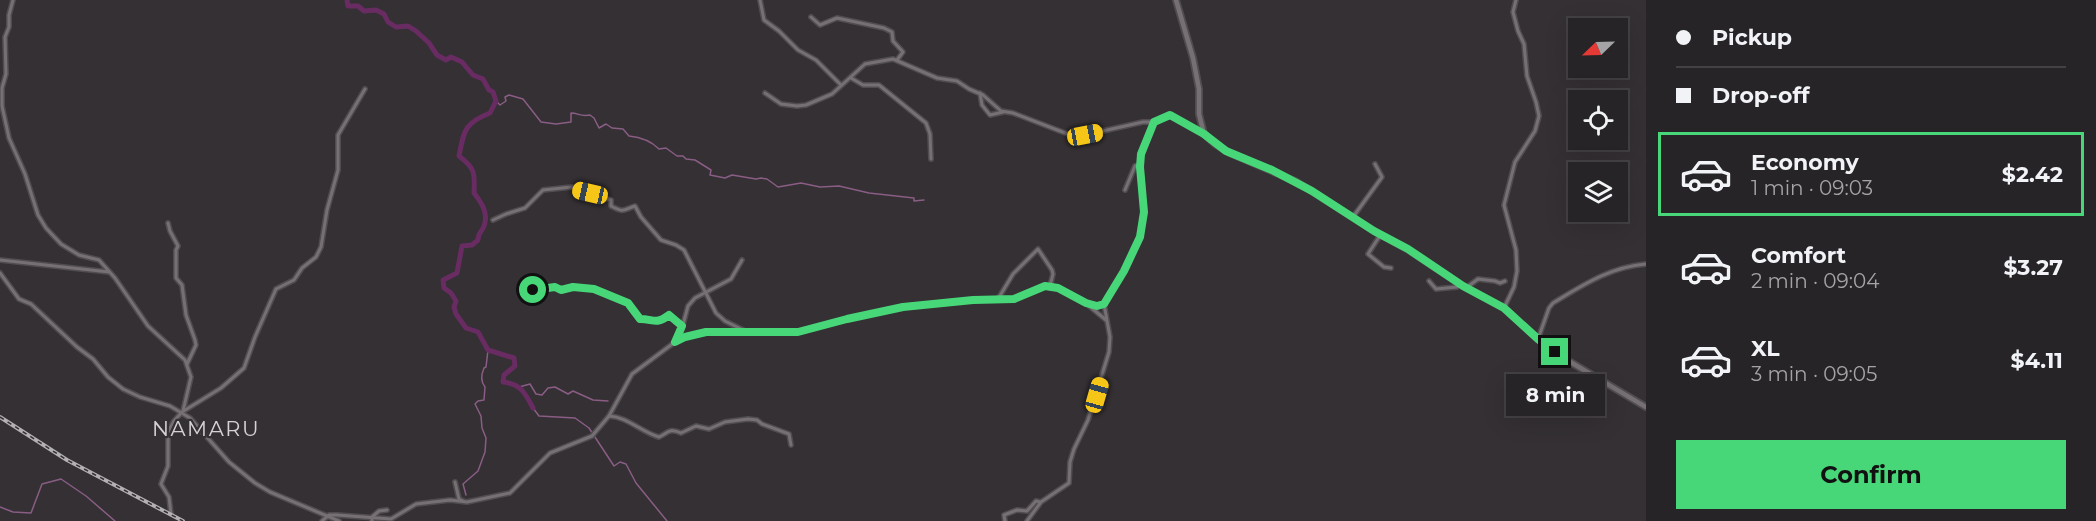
<!DOCTYPE html>
<meta charset="utf-8">
<style>
:root{--surface:#272427;--page:#2f2c2f;--text:#f1f3f6;--muted:#a4a4a7;--line:#434144;--accent:#47d779}
body{margin:0;font-family:Montserrat,sans-serif;background:var(--page);color:var(--text);height:100vh;display:flex;flex-direction:column;font-size:22px;white-space:nowrap}
*{box-sizing:border-box;margin:0}
p{font-size:20px;color:var(--muted)}
.icon{flex:none;width:33px;height:33px;fill:none;stroke:currentColor;stroke-width:2;stroke-linecap:round;stroke-linejoin:round}
.map{position:relative;flex:1;overflow:hidden}
.sheet{display:flex;flex-direction:column;background:var(--surface);width:450px}
.sheet>*{flex:none}
.guide{display:grid;align-content:center;height:132px;padding:0 30px;background:var(--surface)}
.needle{width:39px;rotate:247deg}
.tools{position:absolute;left:1568px;top:18px;display:grid;gap:12px}
.tools a{display:grid;place-items:center;width:60px;height:60px;border-radius:0px;background:var(--surface);box-shadow:0 6px 24px #0002,0 0 0 2px var(--line);font-size:30px}
.end{position:absolute;width:27px;height:27px;margin:-14px;border:8px solid #47d779;background:#111;box-shadow:0 0 0 3px #111}
.from{border-radius:50%}
.bubble{position:absolute;height:42px;border-radius:0px;background:var(--surface);box-shadow:0 6px 24px #0002,0 0 0 2px var(--line);font-size:20px;font-weight:700;line-height:42px;text-align:center}
.car{position:absolute;width:18px;height:36px;margin:-18px -9px;border-radius:8px;box-shadow:0 0 4px 2px #0007;background:linear-gradient(#f5c518 24%,#345 0 40%,#f5c518 0 76%,#345 0 86%,#f5c518 0)}
.guide b{display:flex;align-items:center;gap:21px;height:57px;font-size:22px}
.guide b+b{border-top:2px solid var(--line)}
.guide i{width:15px;height:15px;background:var(--text)}
ul{padding:0;list-style:none}
li{display:flex;align-items:center;gap:18px;height:84px;margin:0 12px 9px;padding:0 18px;border:3px solid transparent;border-radius:0px}
li div{flex:1}
li b{display:block;font-size:22px}
li em{font-style:normal;font-weight:700}
li.selected{border-color:var(--accent)}
li>.icon{width:54px;height:54px;stroke-width:1.5}
.cta{display:flex;gap:12px;margin-top:auto;padding:12px 30px}
.cta a{flex:1;height:69px;border-radius:0px;background:var(--accent);color:#111;font-size:24px;font-weight:700;line-height:69px;text-align:center}
main{display:flex;flex:1;min-height:0}
.map>svg:first-child{display:block}
.lines{fill:none;stroke-linecap:round;stroke-linejoin:round}
.stream{stroke:#895d84;stroke-width:1.5}
.river{stroke:#682b62;stroke-width:5}
.street-casing{stroke:#504c4f;stroke-width:6}
.secondary-casing{stroke:#504c4f;stroke-width:8}
.street{stroke:#767075;stroke-width:3}
.secondary{stroke:#767075;stroke-width:4.5}
.rail-casing{stroke:#b3b0b3;stroke-width:4}
.rail{stroke:#343034;stroke-width:1.5;stroke-dasharray:4.5;stroke-linecap:butt}
.route{stroke:#47d779;stroke-width:8}
.labels{text-anchor:middle;stroke-width:4.5;stroke-linejoin:round;paint-order:stroke}
.quarter-label{font-size:21px;letter-spacing:1.5px;fill:#d5d2d5;stroke:#343034}
</style>
<main>
<div class="map">
<svg width="1646" height="521" viewBox="0 0 1646 521">
<rect width="100%" height="100%" fill="#343034"/>
<g class="lines">
<g class="stream">
<path d="M496,101L500,105L506,101L505,97L509,95L523,99L541,122L556,124L571,122V113C579,113 580,117 590,115L594,118L599,128L606,124L612,128L623,129L629,136C639,137 651,141 659,149L666,148L677,156H683L686,159L695,160L711,170L710,175L725,178L732,175L756,179L761,178L767,179L778,187L801,183L820,187L839,186L869,193L914,198V201L924,200"/>
<path d="M519,387L530,384L536,394L542,395L548,388L555,387L568,394L573,391L593,400L608,401"/>
<path d="M533,408L539,416L575,418L589,428L614,466L620,462L626,464L636,483L667,521"/>
<path d="M466,495L463,484L478,471L485,452L486,438L482,428L481,416L475,404L478,401L484,400L485,387C480,381 481,375 484,368L486,367L488,350"/>
<path d="M0,507L13,512L31,513L42,484L61,479L86,496L115,521"/>
</g>
<path class="river" d="M347,0L348,6H358L364,11L376,10L384,14L388,22L396,27L408,26L416,31L429,43L437,55L446,60L451,57L462,62L473,75L483,79L489,90L493,92L496,101L490,113C464,123 464,131 459,156C475,168 475,173 474,193C481,202 489,213 484,226C482,232 478,232 478,240L472,245L462,246L457,273L443,280L444,288L451,293L456,301L454,307L456,314L466,328L478,332L488,350L514,358L515,366L504,375L503,382C521,384 525,393 533,408"/>
<defs>
<g id="street">
<path d="M13,0L9,15V27L5,37L6,74L2,88V106L9,138L25,174L38,215L46,228L61,244L79,255L99,260L115,278L148,326L185,360L191,377L183,411"/>
<path d="M760,0L764,20L779,31L798,50L816,60L841,85"/>
<path d="M811,17L820,25L837,18L884,28L892,32L893,41L903,52L897,60"/>
<path d="M851,78L863,85H879L926,123L930,134L931,159"/>
<path d="M765,93L781,104L797,106L806,105L832,94L865,64L893,59L937,78L957,81L969,89L983,95L1001,111L1013,113L1073,136L1085,135L1143,122H1154"/>
<path d="M980,93L982,105L990,115L1003,112"/>
<path d="M1125,190L1135,166L1140,164"/>
<path d="M1353,217L1382,177L1375,164"/>
<path d="M493,220L506,214L525,208L543,190L572,187L611,200V206C624,213 623,210 635,206L641,217L661,240L676,245L684,250L716,313L725,321L743,330"/>
<path d="M168,223L170,231L178,246L176,250V278L182,285L186,315L195,340L196,345L187,364"/>
<path d="M1381,234L1368,254L1384,267L1391,268"/>
<path d="M0,260L109,272"/>
<path d="M0,273L19,299L31,304L77,347L93,359L108,377L123,389L140,397L170,406L190,418L229,462L255,483L270,492L339,521"/>
<path d="M1429,281L1436,289L1457,287L1459,284"/>
<path d="M1466,288L1478,279L1495,281L1500,283L1505,281"/>
<path d="M533,290L555,287L561,290L573,287L594,289L628,303L640,319L660,321L669,315L682,326"/>
<path d="M998,299L1013,274L1038,249L1052,270L1053,274L1050,286"/>
<path d="M1088,305L1106,320"/>
<path d="M1504,308L1514,287L1517,271L1516,250L1504,205L1515,162L1535,131L1539,116L1536,102L1527,76L1524,44L1518,31L1513,12L1516,0"/>
<path d="M1538,339L1549,308L1553,303C1583,285 1610,267 1646,264"/>
<path d="M676,340L681,332L688,306L695,298L731,279L742,260"/>
<path d="M609,416C628,417 641,432 659,437C667,434 669,427 681,433L696,426L709,429L725,422L748,419L757,420L762,424L789,434L791,445"/>
<path d="M455,482L459,499L463,501"/>
<path d="M171,514L169,497L161,484L168,466V432L174,421L182,412L221,388L244,368L255,337L276,289L294,280L302,268L316,257L321,247L327,210L338,170V135L365,89"/>
<path d="M322,521L329,515H337L391,519L416,504L450,500L467,502L510,493L550,453L592,436L609,416L632,374L675,342L685,337L706,332L731,331L798,332L847,319L903,307L973,300L1014,299L1045,286L1058,288L1086,303L1097,306L1104,304L1124,271L1140,237L1144,212L1140,160L1154,122L1170,115L1204,134"/>
<path d="M372,521V517L379,511L387,510"/>
<path d="M1005,521L1004,515L1017,510L1027,511L1036,501L1040,502"/>
<path d="M1027,521L1041,502L1069,483L1070,462L1074,449L1088,420L1109,352L1110,337L1104,304"/>
</g>
<path id="secondary" d="M1176,0L1193,58L1199,89V114L1204,134L1215,144L1230,153L1297,182L1374,231L1407,249L1463,286L1504,308L1538,339L1567,360L1646,407"/>
</defs>
<use href="#street" class="street-casing"/>
<use href="#secondary" class="secondary-casing"/>
<use href="#street" class="street"/>
<use href="#secondary" class="secondary"/>
<defs>
<path id="rail" d="M0,417L67,460L183,521"/>
</defs>
<use href="#rail" class="rail-casing"/>
<use href="#rail" class="rail"/>
</g>
<g class="lines">
<path class="route" d="M533,290L555,287L561,290L573,287L594,289L628,303L640,319C654,319 656,325 669,315L682,326L675,342L685,337L706,332H798L847,319L903,307L973,300L1014,299L1045,286L1058,288L1086,303L1097,306L1104,304L1124,271L1140,237L1144,212L1140,167L1141,154L1154,122L1170,115L1204,134L1226,151L1272,170L1312,191L1374,231L1408,249L1463,286L1504,308L1538,339L1555,352"/>
</g>
<g class="labels">
<g class="quarter-label">
<text x="206" y="436">NAMARU</text>
</g>
</g>
</svg>
<div class="tools">
<a><svg class="needle" viewBox="-14 -14 28 28"><path d="M0-13l5 13h-10z" fill="#e53935"/><path d="M0 13l5-13h-10z" fill="#a4a4a7"/></svg></a>
<a><svg class="icon" aria-label="locate" viewBox="0 0 24 24"><circle cx="12" cy="12" r="6"/><path d="M12 2v4M12 18v4M2 12h4M18 12h4"/></svg></a>
<a><svg class="icon" aria-label="layers" viewBox="0 0 24 24"><path d="M12 4l9 5-9 5-9-5zM3 14l9 5 9-5"/></svg></a>
</div>
<i class="end from" style="left:533px;top:290px"></i>
<i class="end" style="left:1555px;top:352px"></i>
<div class="bubble" style="left:1506px;top:374px;width:99px">8 min</div>
<i class="car" style="left:1085px;top:135px;rotate:79deg"></i>
<i class="car" style="left:590px;top:193px;rotate:283deg"></i>
<i class="car" style="left:1097px;top:395px;rotate:16deg"></i>
</div>
<section class="sheet">
<div class="guide">
<b><i class="from"></i>Pickup</b>
<b><i></i>Drop-off</b>
</div>
<ul>
<li class="selected"><svg class="icon" aria-label="car" viewBox="0 0 24 24"><path d="M5 17H2v-5l4-1 3-4h7l3 4 3 1v5h-3M9 17h6M6 11h13"/><circle cx="7" cy="17" r="2"/><circle cx="17" cy="17" r="2"/></svg><div><b>Economy</b><p>1 min · 09:03</p></div><em>$2.42</em></li>
<li><svg class="icon" aria-label="car" viewBox="0 0 24 24"><path d="M5 17H2v-5l4-1 3-4h7l3 4 3 1v5h-3M9 17h6M6 11h13"/><circle cx="7" cy="17" r="2"/><circle cx="17" cy="17" r="2"/></svg><div><b>Comfort</b><p>2 min · 09:04</p></div><em>$3.27</em></li>
<li><svg class="icon" aria-label="car" viewBox="0 0 24 24"><path d="M5 17H2v-5l4-1 3-4h7l3 4 3 1v5h-3M9 17h6M6 11h13"/><circle cx="7" cy="17" r="2"/><circle cx="17" cy="17" r="2"/></svg><div><b>XL</b><p>3 min · 09:05</p></div><em>$4.11</em></li>
</ul>
<div class="cta"><a>Confirm</a></div>
</section>
</main>
